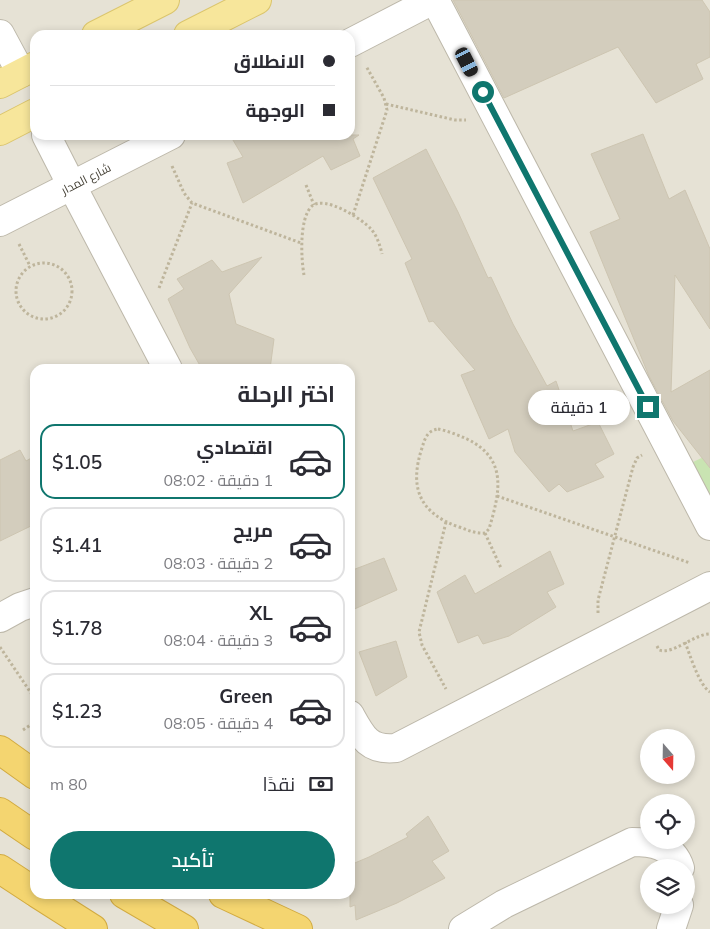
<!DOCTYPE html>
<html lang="ar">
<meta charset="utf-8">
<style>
:root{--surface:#fff;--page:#f2f2f3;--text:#2b2b33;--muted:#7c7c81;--line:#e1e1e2;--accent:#0f766e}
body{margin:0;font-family:Mulish,Cairo,sans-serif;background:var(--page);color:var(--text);direction:rtl;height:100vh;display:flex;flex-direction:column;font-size:19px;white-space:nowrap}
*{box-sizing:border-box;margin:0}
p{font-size:16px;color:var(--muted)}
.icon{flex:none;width:28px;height:28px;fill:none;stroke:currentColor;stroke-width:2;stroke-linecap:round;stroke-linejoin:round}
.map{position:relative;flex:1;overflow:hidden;direction:ltr}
.sheet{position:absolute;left:30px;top:364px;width:325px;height:535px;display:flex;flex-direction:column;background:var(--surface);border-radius:15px;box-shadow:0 2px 8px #0003;direction:rtl}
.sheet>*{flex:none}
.banner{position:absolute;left:30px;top:30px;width:325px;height:110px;border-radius:15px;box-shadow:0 2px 8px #0003;direction:rtl;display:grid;align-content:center;height:110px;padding:0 20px;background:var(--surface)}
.needle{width:32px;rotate:160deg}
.tools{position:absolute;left:640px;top:729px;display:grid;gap:10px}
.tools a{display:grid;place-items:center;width:55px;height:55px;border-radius:50%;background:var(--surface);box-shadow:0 2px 8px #0003;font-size:25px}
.end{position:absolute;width:22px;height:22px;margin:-11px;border:6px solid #0f766e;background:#fff;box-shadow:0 0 0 2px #fff}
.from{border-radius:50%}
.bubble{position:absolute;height:35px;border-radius:18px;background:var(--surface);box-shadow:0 2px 8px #0003;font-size:16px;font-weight:600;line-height:35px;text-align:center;direction:rtl}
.car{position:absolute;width:15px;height:30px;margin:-15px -8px;border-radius:6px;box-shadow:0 0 4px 1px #0007;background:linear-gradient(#222 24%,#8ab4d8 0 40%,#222 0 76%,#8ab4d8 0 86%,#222 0)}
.banner b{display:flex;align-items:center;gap:18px;height:48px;font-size:19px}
.banner b+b{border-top:1px solid var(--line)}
.banner i{width:12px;height:12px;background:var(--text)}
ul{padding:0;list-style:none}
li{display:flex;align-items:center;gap:15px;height:75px;margin:0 10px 8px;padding:0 10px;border:2px solid var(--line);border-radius:15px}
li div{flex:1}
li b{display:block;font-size:19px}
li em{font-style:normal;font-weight:600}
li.selected{border-color:var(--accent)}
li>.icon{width:45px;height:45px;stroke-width:1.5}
h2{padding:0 20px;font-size:22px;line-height:60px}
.pay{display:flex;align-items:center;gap:12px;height:55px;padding:0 20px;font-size:19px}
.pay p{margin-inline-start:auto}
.primary-button{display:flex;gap:10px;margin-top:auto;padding:10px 20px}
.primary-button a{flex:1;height:58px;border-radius:30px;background:var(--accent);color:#fff;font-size:20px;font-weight:600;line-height:58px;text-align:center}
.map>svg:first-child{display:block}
.residential{fill:#e6e2d5;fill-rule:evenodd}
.green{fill:#c9e4b2}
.building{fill:#d3cdbd;stroke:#cdc5b1}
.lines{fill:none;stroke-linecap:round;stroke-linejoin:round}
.minor-casing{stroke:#bdb8aa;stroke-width:30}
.major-casing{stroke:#dbc56c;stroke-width:30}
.highway-casing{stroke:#d2ab41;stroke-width:30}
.path{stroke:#beb59c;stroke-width:3;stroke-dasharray:2.5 2.5;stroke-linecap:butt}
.minor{stroke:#fff;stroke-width:28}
.major{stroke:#f7e69b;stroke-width:28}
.highway{stroke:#f4d570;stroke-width:28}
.route{stroke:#0f766e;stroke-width:6}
.labels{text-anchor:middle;stroke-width:4.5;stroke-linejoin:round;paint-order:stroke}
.street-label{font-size:12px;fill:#454136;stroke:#fff}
</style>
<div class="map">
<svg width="710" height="929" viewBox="0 0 710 929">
<rect width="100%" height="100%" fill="#f2f0e7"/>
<path class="residential" d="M0,0H710V929H0ZM35,35H350V135H35ZM35,369H350V894H35ZM649,738H686V775H649ZM649,802H686V840H649ZM649,868H686V905H649Z"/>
<path class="green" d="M710,454V507L691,475L693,462Z"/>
<g class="building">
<path d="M453,0H702L710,12V57L696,64L703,79L656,103L618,47L504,98Z"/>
<path d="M643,134L669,199L685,190L710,249V329L675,275L671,392L710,370V468L673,421L649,376L590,232L620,219L591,154Z"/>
<path d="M230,135H359L353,139L360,156L331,170L323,156L243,203L227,163L243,157Z"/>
<path d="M426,149L458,212L488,278L491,277L513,324L547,386L556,381L573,431L598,422L614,454L595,464L604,477L567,492L559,484L549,492L515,452L508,429L489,439L461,375L475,370L433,321L429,322L405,263L412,259L373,178Z"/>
<path d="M262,257L229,294L236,324L274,339L270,369H202L190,348L168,299L184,289L177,279L212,260L222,272Z"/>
<path d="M20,450L26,461L35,456V524L0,541V460Z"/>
<path d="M550,551L564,584L547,592L556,607L509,636L483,644L478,635L458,643L437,592L465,575L475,594Z"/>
<path d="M384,558L397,590L350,611V571Z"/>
<path d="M396,641L407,677L376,696L359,652Z"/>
<path d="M428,816L449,851L432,861L445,878L397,903L356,920L355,905L350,907V865L369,857L408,837L406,834Z"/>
</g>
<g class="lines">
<defs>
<g id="minor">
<path d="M435,0L710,526"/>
<path d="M0,34L21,73"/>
<path d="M350,43L433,0"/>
<path d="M46,135L72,186L168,369"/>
<path d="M0,222L171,135"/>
<path d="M0,618L20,607L35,602"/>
<path d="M350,715C362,737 369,751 396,748L710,586"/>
<path d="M463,929L504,904L632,842C652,842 673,845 680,868"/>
<path d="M671,929L679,905"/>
</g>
<g id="major">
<path d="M96,35L165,0"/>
<path d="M188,35L257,0"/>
<path d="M0,84L35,66"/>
<path d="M0,131L35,113"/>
</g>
<g id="highway">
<path d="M0,750L35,775"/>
<path d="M0,812L35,836"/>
<path d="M0,869L35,892"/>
<path d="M38,894L93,929"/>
<path d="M124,894L184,929"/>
<path d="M223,894L298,929"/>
</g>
</defs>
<use href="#minor" class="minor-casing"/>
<use href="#major" class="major-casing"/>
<use href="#highway" class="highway-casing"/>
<g class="path">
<path d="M386,104L455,120H466"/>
<path d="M172,166L184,193L192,203L301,243"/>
<path d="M306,185L314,205"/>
<path d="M353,215L387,110L384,98L366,66"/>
<path d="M19,244L30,266"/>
<circle cx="44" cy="291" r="28"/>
<path d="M304,275C301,258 299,218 312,206C325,195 362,219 371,229C377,236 380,245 382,254"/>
<path d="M159,288L192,203"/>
<path d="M438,429C448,431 458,435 467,439C508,459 500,492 489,529L485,533C476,534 468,530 459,527C419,513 409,487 422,448C425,438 427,431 438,429Z"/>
<path d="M497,496L690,563"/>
<path d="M446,522L419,632L422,645L446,689"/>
<path d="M485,533L501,568"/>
<path d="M598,613V600L633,467L637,458L642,455"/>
<path d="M685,642C690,655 699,685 710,692"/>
<path d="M657,646L659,650C673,655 694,634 710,634"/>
<path d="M0,647L35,699"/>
<path d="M23,730L35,722"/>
</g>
<use href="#minor" class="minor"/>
<use href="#major" class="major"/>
<use href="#highway" class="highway"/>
</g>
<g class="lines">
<path class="route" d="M483,92L648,407"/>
</g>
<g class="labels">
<g class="street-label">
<text transform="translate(86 179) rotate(-27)" y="4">شارع المدار</text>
</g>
</g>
</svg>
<div class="tools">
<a><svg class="needle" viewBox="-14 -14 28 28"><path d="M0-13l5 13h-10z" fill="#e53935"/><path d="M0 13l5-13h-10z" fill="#7c7c81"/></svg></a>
<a><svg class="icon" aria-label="locate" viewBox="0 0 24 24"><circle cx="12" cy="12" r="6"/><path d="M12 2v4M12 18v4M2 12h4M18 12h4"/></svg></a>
<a><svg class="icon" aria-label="layers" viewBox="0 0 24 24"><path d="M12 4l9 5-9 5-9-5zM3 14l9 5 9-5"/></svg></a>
</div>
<i class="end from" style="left:483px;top:92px"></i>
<i class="end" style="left:648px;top:407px"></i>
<div class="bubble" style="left:528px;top:390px;width:102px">1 دقيقة</div>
<i class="car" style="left:467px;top:62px;rotate:153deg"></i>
<div class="banner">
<b><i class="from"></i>الانطلاق</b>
<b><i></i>الوجهة</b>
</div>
<section class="sheet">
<h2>اختر الرحلة</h2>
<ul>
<li class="selected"><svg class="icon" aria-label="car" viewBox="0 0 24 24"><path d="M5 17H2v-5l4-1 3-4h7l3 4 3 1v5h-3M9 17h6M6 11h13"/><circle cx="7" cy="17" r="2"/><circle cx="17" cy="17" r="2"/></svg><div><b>اقتصادي</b><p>1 دقيقة · 08:02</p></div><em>$1.05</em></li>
<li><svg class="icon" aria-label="car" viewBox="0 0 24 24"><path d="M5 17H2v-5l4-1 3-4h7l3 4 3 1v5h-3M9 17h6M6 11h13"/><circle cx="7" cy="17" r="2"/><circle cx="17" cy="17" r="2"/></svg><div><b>مريح</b><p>2 دقيقة · 08:03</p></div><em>$1.41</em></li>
<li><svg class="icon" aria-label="car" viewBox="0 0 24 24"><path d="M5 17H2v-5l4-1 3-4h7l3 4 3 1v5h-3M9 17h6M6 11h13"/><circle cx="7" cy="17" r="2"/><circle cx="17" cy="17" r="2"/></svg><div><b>XL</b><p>3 دقيقة · 08:04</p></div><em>$1.78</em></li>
<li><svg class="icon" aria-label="car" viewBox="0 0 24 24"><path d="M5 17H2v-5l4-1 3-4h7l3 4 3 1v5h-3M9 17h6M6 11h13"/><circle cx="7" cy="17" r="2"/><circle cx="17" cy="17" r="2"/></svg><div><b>Green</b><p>4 دقيقة · 08:05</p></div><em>$1.23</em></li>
</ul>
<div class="pay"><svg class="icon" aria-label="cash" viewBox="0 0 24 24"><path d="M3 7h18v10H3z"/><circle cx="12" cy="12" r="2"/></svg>نقدًا<p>80 m</p></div>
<div class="primary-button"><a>تأكيد</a></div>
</section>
</div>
